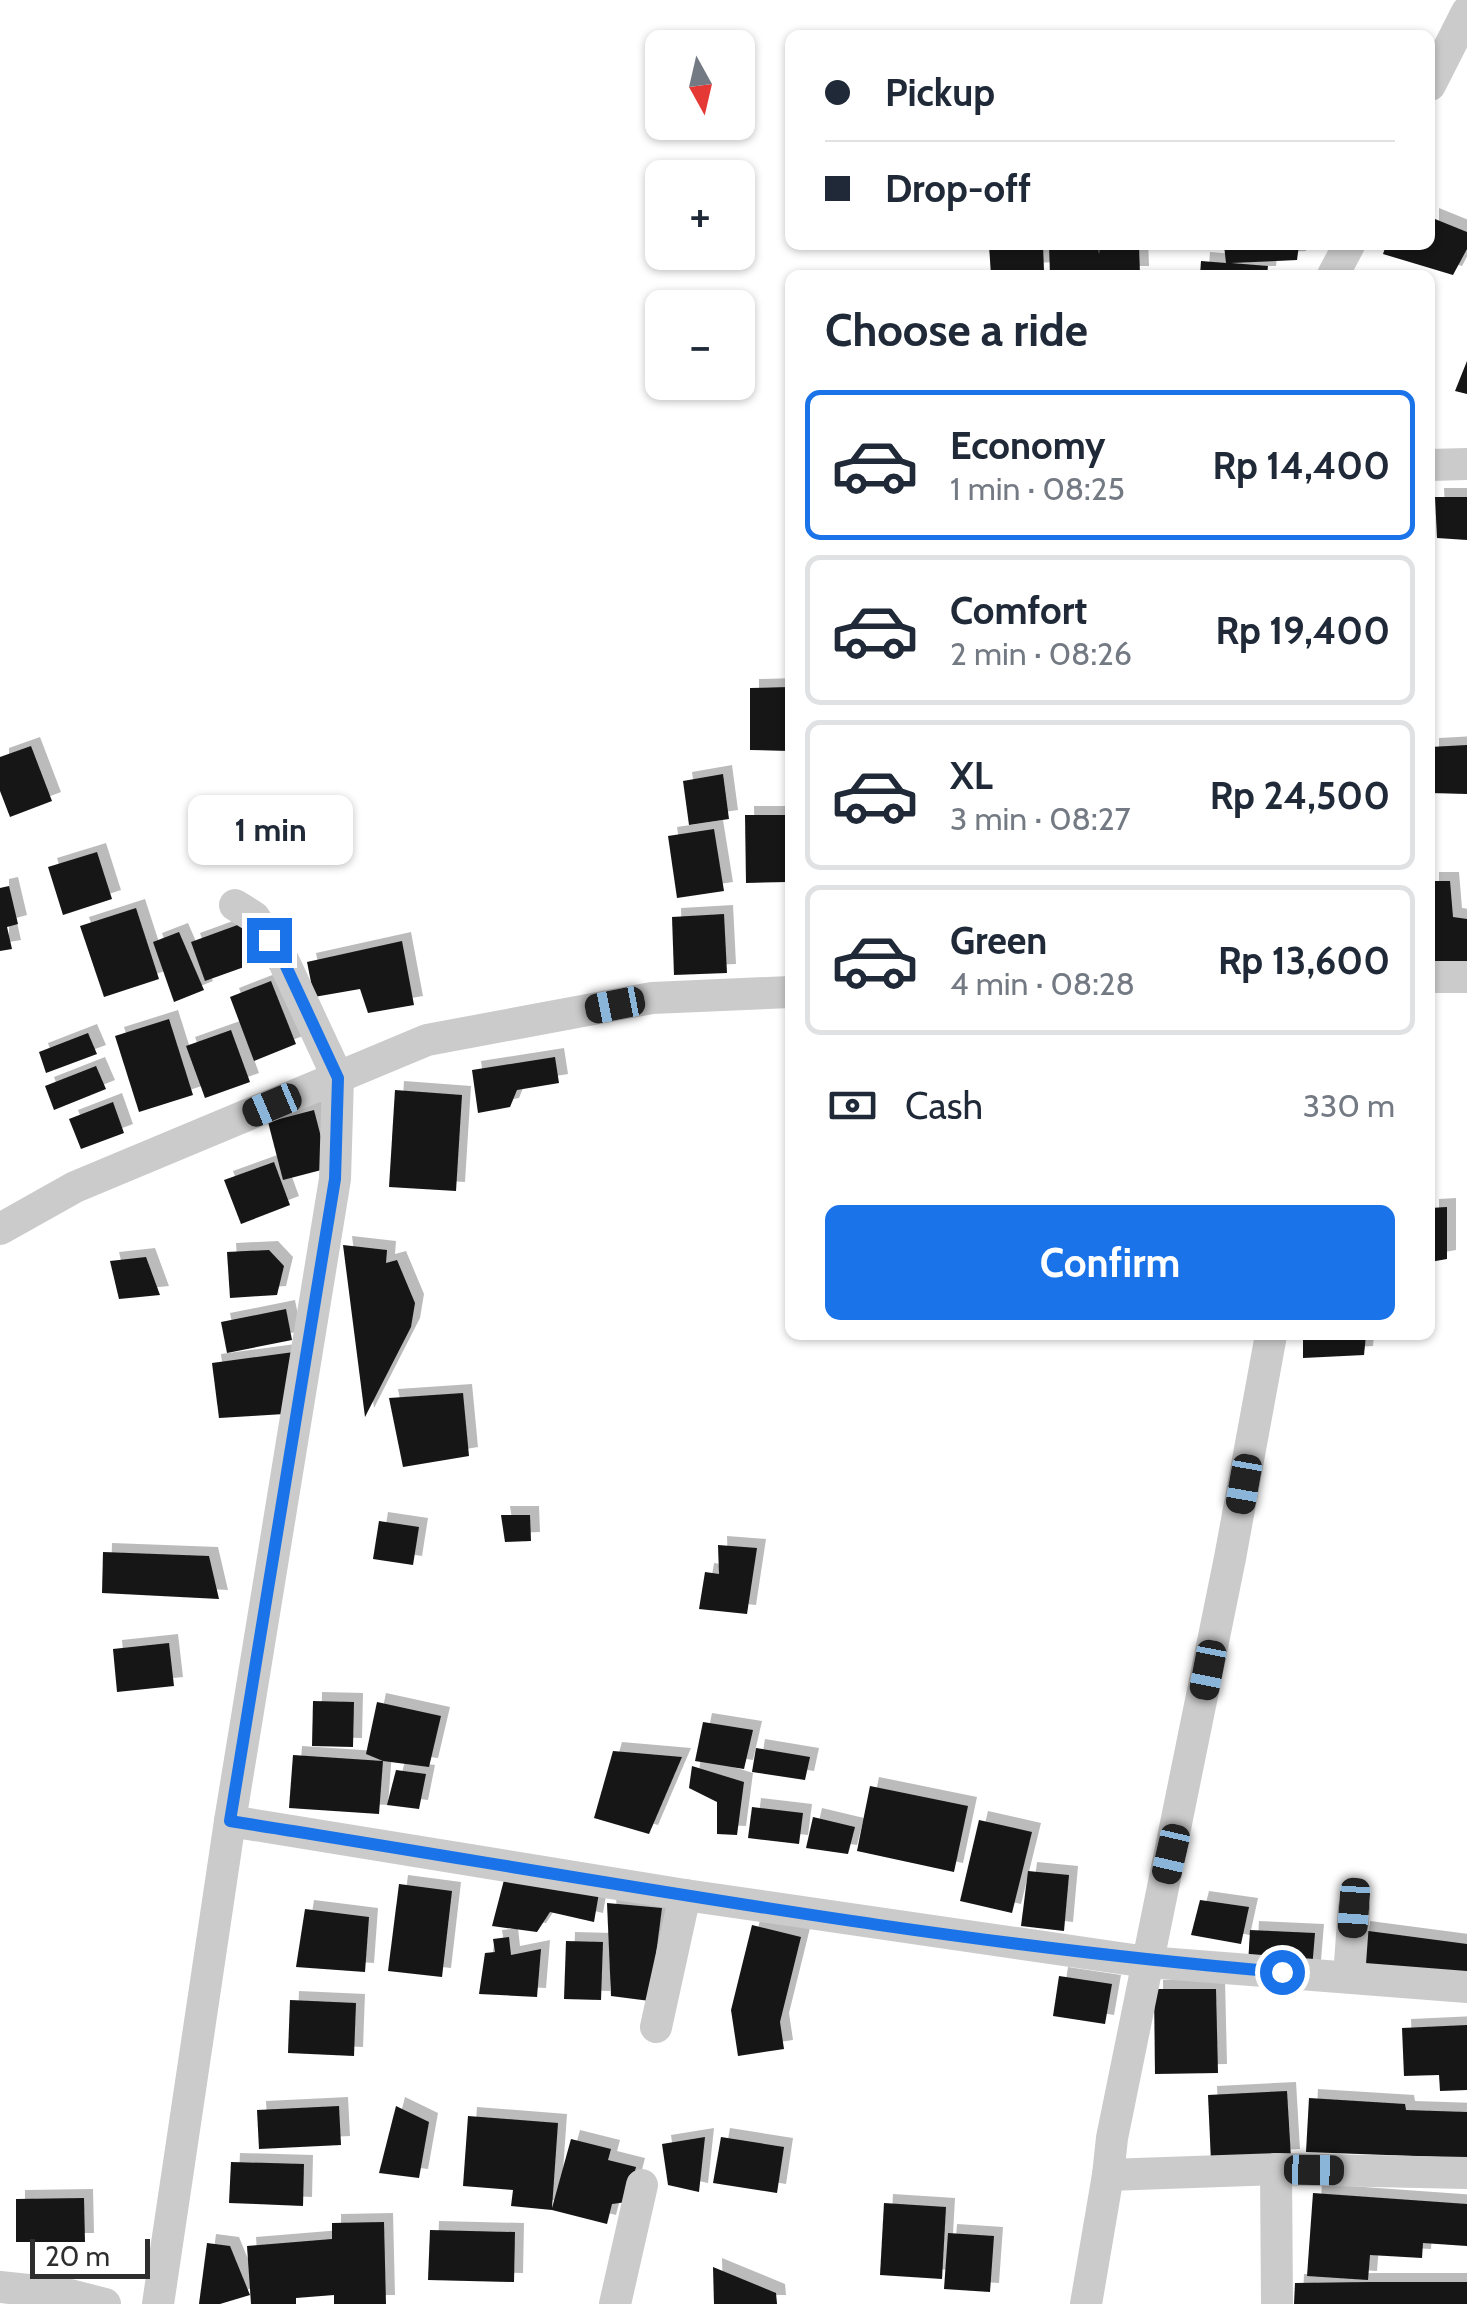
<!DOCTYPE html>
<meta charset="utf-8">
<style>
:root{--surface:#fff;--page:#f6f6f7;--text:#1f2937;--muted:#747a83;--line:#e0e1e3;--accent:#1a73e8}
body{margin:0;font-family:Cabin,sans-serif;background:var(--page);color:var(--text);height:100vh;display:flex;flex-direction:column;font-size:38px;white-space:nowrap}
*{box-sizing:border-box;margin:0}
p{font-size:32px;color:var(--muted)}
.icon{flex:none;width:55px;height:55px;fill:none;stroke:currentColor;stroke-width:2;stroke-linecap:round;stroke-linejoin:round}
.map{position:relative;flex:1;overflow:hidden}
.details{position:absolute;left:785px;top:270px;width:650px;height:1070px;display:flex;flex-direction:column;background:var(--surface);border-radius:15px;box-shadow:0 2px 8px #0004}
.details>*{flex:none}
.top-card{position:absolute;left:785px;top:30px;width:650px;height:220px;border-radius:15px;box-shadow:0 2px 8px #0004;display:grid;align-content:center;height:220px;padding:0 40px;background:var(--surface)}
.needle{width:65px;rotate:172deg}
.buttons{position:absolute;left:645px;top:30px;display:grid;gap:20px}
.buttons a{display:grid;place-items:center;width:110px;height:110px;border-radius:15px;background:var(--surface);box-shadow:0 2px 8px #0004;font-size:50px}
.scale{position:absolute;left:30px;bottom:25px;width:120px;box-sizing:border-box;padding-left:10px;border:5px solid #2e2e2e;border-top:0;font-size:28px;line-height:35px;white-space:nowrap;color:#2e2e2e;-webkit-text-stroke:8px #fff;paint-order:stroke}
.end{position:absolute;width:45px;height:45px;margin:-22px;border:12px solid #1a73e8;background:#fff;box-shadow:0 0 0 5px #fff}
.from{border-radius:50%}
.bubble{position:absolute;height:70px;border-radius:15px;background:var(--surface);box-shadow:0 2px 8px #0004;font-size:32px;font-weight:700;line-height:70px;text-align:center}
.car{position:absolute;width:30px;height:60px;margin:-30px -15px;border-radius:12px;box-shadow:0 0 8px 2px #0007;background:linear-gradient(#222 24%,#8ab4d8 0 40%,#222 0 76%,#8ab4d8 0 86%,#222 0)}
.top-card b{display:flex;align-items:center;gap:35px;height:95px;font-size:38px}
.top-card b+b{border-top:2px solid var(--line)}
.top-card i{width:25px;height:25px;background:var(--text)}
ul{padding:0;list-style:none}
li{display:flex;align-items:center;gap:30px;height:150px;margin:0 20px 15px;padding:0 20px;border:5px solid var(--line);border-radius:15px}
li div{flex:1}
li b{display:block;font-size:38px}
li em{font-style:normal;font-weight:700}
li.selected{border-color:var(--accent)}
li>.icon{width:90px;height:90px;stroke-width:1.5}
h2{padding:0 40px;font-size:45px;line-height:120px}
.pay{display:flex;align-items:center;gap:25px;height:110px;padding:0 40px;font-size:38px}
.pay p{margin-inline-start:auto}
.primary-button{display:flex;gap:20px;margin-top:auto;padding:20px 40px}
.primary-button a{flex:1;height:115px;border-radius:15px;background:var(--accent);color:#fff;font-size:40px;font-weight:700;line-height:115px;text-align:center}
.map>svg:first-child{display:block}
.building{fill:#151515;filter:url(#shadow)}
.lines{fill:none;stroke-linecap:round;stroke-linejoin:round}
.street{stroke:#cbcbcb;stroke-width:32}
.route{stroke:#1a73e8;stroke-width:12}
</style>
<div class="map">
<svg width="1467" height="2304" viewBox="0 0 1467 2304">
<defs>
<filter id="shadow"><feDropShadow dx="9" dy="-9" stdDeviation="0" flood-color="#0004"/></filter>
</defs>
<rect width="100%" height="100%" fill="#fff"/>
<g class="building">
<path d="M1430,217L1467,232V249L1453,275L1383,254L1386,245H1430Z"/>
<path d="M989,245H1043L1044,271L991,275Z"/>
<path d="M1049,245H1098L1099,254L1100,245H1139L1140,275H1096V272L1050,275Z"/>
<path d="M1224,245H1299L1297,260L1231,263L1268,266L1267,275H1200L1201,261L1226,263Z"/>
<path d="M1467,361V394L1455,391Z"/>
<path d="M1435,497H1467V540L1437,538Z"/>
<path d="M790,687V751L750,750V688Z"/>
<path d="M1467,745V794L1430,793V747Z"/>
<path d="M31,746L52,801L10,817L0,791V757Z"/>
<path d="M723,774L729,819L689,825L683,781Z"/>
<path d="M745,815H786L787,882L746,883Z"/>
<path d="M714,829L724,891L677,898L668,836Z"/>
<path d="M97,852L112,899L63,915L48,867Z"/>
<path d="M1430,881H1450L1453,917L1467,919V971L1430,969Z"/>
<path d="M9,886L18,924L7,927L12,949L0,951V888Z"/>
<path d="M136,908L159,979L104,997L80,926Z"/>
<path d="M724,914L727,973L674,975L672,917Z"/>
<path d="M243,923L258,962L205,981L191,942Z"/>
<path d="M179,932L204,990L174,1002L153,942Z"/>
<path d="M402,941L414,1005L368,1013L360,989L314,997L307,962Z"/>
<path d="M271,981L296,1044L254,1061L230,997Z"/>
<path d="M169,1019L193,1095L139,1112L115,1036Z"/>
<path d="M231,1030L250,1082L205,1098L186,1046Z"/>
<path d="M88,1033L97,1054L46,1073L39,1052Z"/>
<path d="M555,1057L559,1083L517,1090L510,1107L478,1113L472,1070Z"/>
<path d="M96,1066L106,1089L54,1110L45,1086Z"/>
<path d="M395,1090L462,1095L456,1191L389,1187Z"/>
<path d="M113,1102L124,1133L81,1149L69,1119Z"/>
<path d="M314,1110L329,1168L283,1180L268,1122Z"/>
<path d="M274,1162L290,1205L241,1224L224,1180Z"/>
<path d="M1447,1207V1259L1430,1262V1208Z"/>
<path d="M343,1245L387,1250L386,1263L397,1260L415,1303L411,1327L365,1417Z"/>
<path d="M269,1250L284,1266L277,1295L230,1298L227,1252Z"/>
<path d="M146,1257L160,1295L119,1299L110,1261Z"/>
<path d="M286,1309L292,1340L227,1353L221,1322Z"/>
<path d="M1303,1335H1366L1364,1355L1303,1358Z"/>
<path d="M294,1352L284,1414L219,1418L212,1363Z"/>
<path d="M463,1393L469,1456L403,1467L389,1398Z"/>
<path d="M501,1515H530L531,1541L505,1542Z"/>
<path d="M379,1521L419,1527L413,1565L373,1559Z"/>
<path d="M718,1545L757,1548L747,1614L699,1609L705,1572L719,1574Z"/>
<path d="M103,1552L209,1556L219,1599L102,1593Z"/>
<path d="M169,1643L174,1686L117,1692L113,1649Z"/>
<path d="M313,1701L354,1702L353,1747L312,1746Z"/>
<path d="M377,1702L441,1716L429,1767L383,1761L366,1754Z"/>
<path d="M703,1722L753,1730L744,1769L695,1761Z"/>
<path d="M756,1748L810,1757L805,1780L752,1772Z"/>
<path d="M613,1751L682,1757L649,1834L594,1818Z"/>
<path d="M293,1755L383,1761L379,1814L289,1808Z"/>
<path d="M692,1766L744,1782L737,1835L717,1834V1802L689,1788Z"/>
<path d="M396,1770L426,1774L419,1809L387,1805Z"/>
<path d="M870,1786L968,1806L954,1872L857,1851Z"/>
<path d="M752,1807L803,1813L799,1844L748,1838Z"/>
<path d="M813,1817L855,1827L848,1854L806,1848Z"/>
<path d="M979,1820L1032,1832L1012,1913L960,1901Z"/>
<path d="M1028,1871L1069,1875L1064,1931L1021,1926Z"/>
<path d="M504,1880L599,1893L594,1922L550,1912L537,1932L492,1926Z"/>
<path d="M399,1884L452,1891L442,1977L388,1971Z"/>
<path d="M1200,1900L1249,1907L1241,1944L1191,1935Z"/>
<path d="M607,1903L662,1908L650,2001L611,1996Z"/>
<path d="M305,1909L369,1917L365,1972L296,1967Z"/>
<path d="M752,1925L801,1937L780,2022L784,2049L738,2056L731,2010Z"/>
<path d="M1250,1930L1315,1933L1312,1969L1248,1965Z"/>
<path d="M1361,1930L1467,1944V1979L1356,1968Z"/>
<path d="M509,1937L511,1955L541,1949L537,1997L479,1994L485,1953L495,1952L493,1939Z"/>
<path d="M566,1941L603,1942L601,2000L564,1999Z"/>
<path d="M1059,1976L1112,1984L1105,2024L1053,2016Z"/>
<path d="M1154,1989H1216L1218,2073L1155,2074Z"/>
<path d="M290,2000L356,2003L354,2056L288,2053Z"/>
<path d="M1467,2025V2090L1440,2091L1439,2075L1404,2076L1402,2028Z"/>
<path d="M1287,2091L1291,2158L1211,2162L1208,2095Z"/>
<path d="M1309,2098L1405,2104L1406,2110L1467,2112V2158L1306,2152Z"/>
<path d="M339,2106L341,2145L259,2149L257,2110Z"/>
<path d="M396,2106L429,2122L419,2178L379,2173Z"/>
<path d="M468,2116L558,2123L552,2208L571,2139L611,2149L608,2160L636,2167L627,2202L612,2204L607,2224L552,2210L511,2206L513,2190L463,2186Z"/>
<path d="M705,2137L699,2192L668,2185L662,2144Z"/>
<path d="M721,2137L784,2147L777,2193L713,2183Z"/>
<path d="M231,2162L304,2164L303,2206L229,2203Z"/>
<path d="M1313,2193L1467,2204V2246L1423,2243L1422,2258L1370,2255L1368,2280L1307,2276Z"/>
<path d="M84,2198L85,2242H16V2199Z"/>
<path d="M884,2203L946,2207L942,2279L880,2275Z"/>
<path d="M384,2222L386,2304H334V2295L296,2298V2304H251L247,2246L332,2239V2223Z"/>
<path d="M430,2230L515,2232L514,2282L428,2280Z"/>
<path d="M948,2233L994,2236L990,2292L944,2289Z"/>
<path d="M207,2243L230,2246L250,2295L220,2304H199Z"/>
<path d="M713,2267L776,2293L777,2304H714Z"/>
<path d="M1369,2282H1467V2304H1294L1295,2283Z"/>
</g>
<g class="lines">
<g class="street">
<path d="M1430,85L1467,12"/>
<path d="M1333,275L1349,245"/>
<path d="M1430,465L1467,464"/>
<path d="M1430,977H1467"/>
<path d="M0,1229L75,1187L427,1040L652,998L790,992"/>
<path d="M1271,1335L1230,1558L1112,2138L1108,2175L1276,2169L1467,2173"/>
<path d="M230,1821L685,1895L1147,1962L1467,1987"/>
<path d="M1349,1977L1354,1908"/>
<path d="M656,2027L685,1895"/>
<path d="M1276,2169L1277,2304"/>
<path d="M0,2287L66,2294L105,2304"/>
<path d="M158,2304L230,1821L335,1179L338,1078L284,962L254,917L235,905"/>
<path d="M615,2304L642,2185"/>
<path d="M1086,2304L1108,2175"/>
</g>
</g>
<g class="lines">
<path class="route" d="M269,940L284,962L338,1078L335,1179L230,1821C579,1876 929,1943 1282,1972"/>
</g>
</svg>
<div class="buttons">
<a><svg class="needle" viewBox="-14 -14 28 28"><path d="M0-13l5 13h-10z" fill="#e53935"/><path d="M0 13l5-13h-10z" fill="#747a83"/></svg></a>
<a>+</a>
<a>−</a>
</div>
<div class="scale">20 m</div>
<i class="end from" style="left:1282px;top:1972px"></i>
<i class="end" style="left:269px;top:940px"></i>
<div class="bubble" style="left:188px;top:795px;width:165px">1 min</div>
<i class="car" style="left:615px;top:1005px;rotate:259deg"></i>
<i class="car" style="left:272px;top:1105px;rotate:247deg"></i>
<i class="car" style="left:1244px;top:1484px;rotate:190deg"></i>
<i class="car" style="left:1208px;top:1670px;rotate:191deg"></i>
<i class="car" style="left:1171px;top:1854px;rotate:193deg"></i>
<i class="car" style="left:1354px;top:1908px;rotate:184deg"></i>
<i class="car" style="left:1314px;top:2170px;rotate:91deg"></i>
<div class="top-card">
<b><i class="from"></i>Pickup</b>
<b><i></i>Drop-off</b>
</div>
<section class="details">
<h2>Choose a ride</h2>
<ul>
<li class="selected"><svg class="icon" aria-label="car" viewBox="0 0 24 24"><path d="M5 17H2v-5l4-1 3-4h7l3 4 3 1v5h-3M9 17h6M6 11h13"/><circle cx="7" cy="17" r="2"/><circle cx="17" cy="17" r="2"/></svg><div><b>Economy</b><p>1 min · 08:25</p></div><em>Rp 14,400</em></li>
<li><svg class="icon" aria-label="car" viewBox="0 0 24 24"><path d="M5 17H2v-5l4-1 3-4h7l3 4 3 1v5h-3M9 17h6M6 11h13"/><circle cx="7" cy="17" r="2"/><circle cx="17" cy="17" r="2"/></svg><div><b>Comfort</b><p>2 min · 08:26</p></div><em>Rp 19,400</em></li>
<li><svg class="icon" aria-label="car" viewBox="0 0 24 24"><path d="M5 17H2v-5l4-1 3-4h7l3 4 3 1v5h-3M9 17h6M6 11h13"/><circle cx="7" cy="17" r="2"/><circle cx="17" cy="17" r="2"/></svg><div><b>XL</b><p>3 min · 08:27</p></div><em>Rp 24,500</em></li>
<li><svg class="icon" aria-label="car" viewBox="0 0 24 24"><path d="M5 17H2v-5l4-1 3-4h7l3 4 3 1v5h-3M9 17h6M6 11h13"/><circle cx="7" cy="17" r="2"/><circle cx="17" cy="17" r="2"/></svg><div><b>Green</b><p>4 min · 08:28</p></div><em>Rp 13,600</em></li>
</ul>
<div class="pay"><svg class="icon" aria-label="cash" viewBox="0 0 24 24"><path d="M3 7h18v10H3z"/><circle cx="12" cy="12" r="2"/></svg>Cash<p>330 m</p></div>
<div class="primary-button"><a>Confirm</a></div>
</section>
</div>
